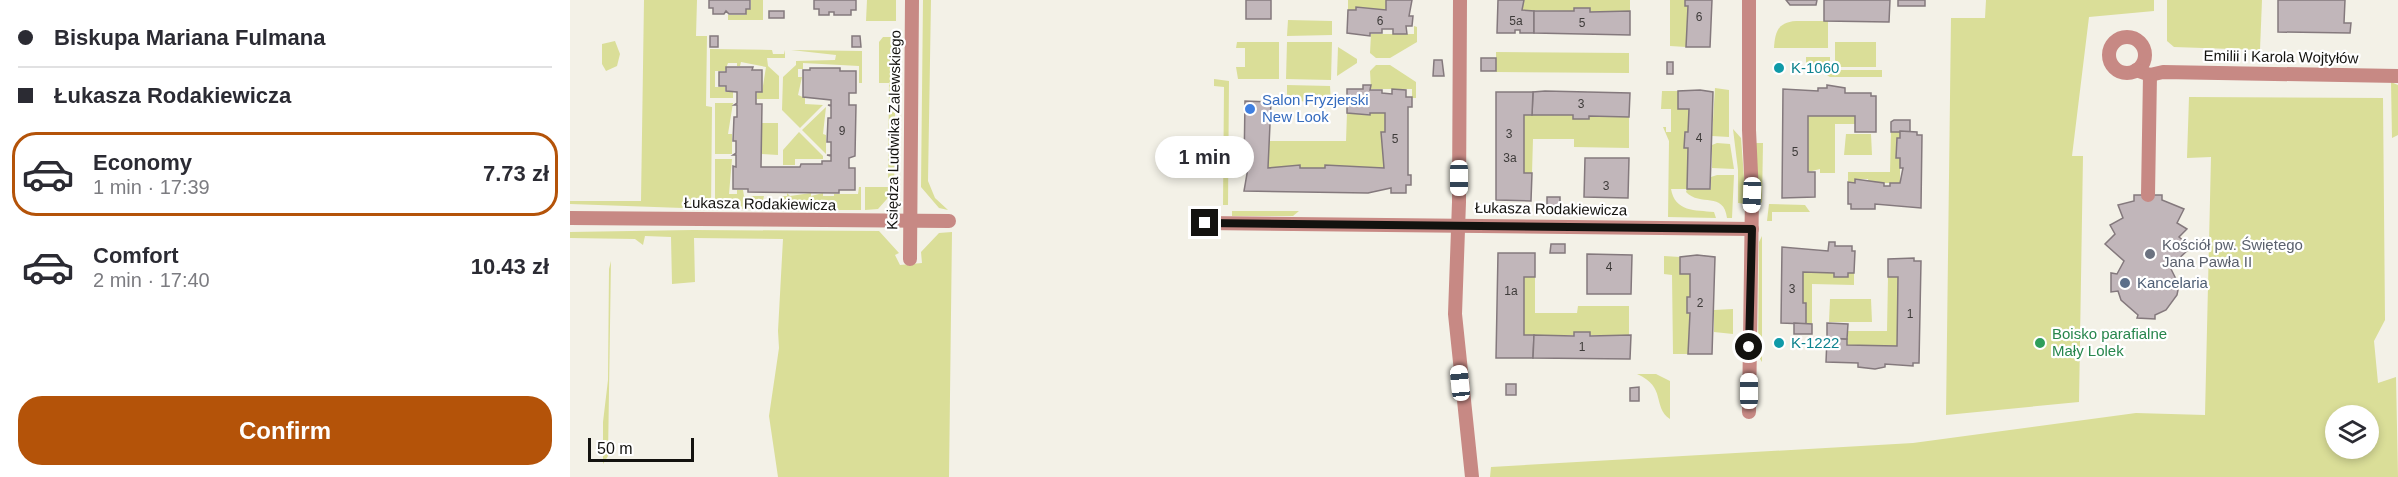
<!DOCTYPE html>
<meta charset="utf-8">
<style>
:root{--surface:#fff;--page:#f7f7f7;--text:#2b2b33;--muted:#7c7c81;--line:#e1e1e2;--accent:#b45309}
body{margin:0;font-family:Helvetica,sans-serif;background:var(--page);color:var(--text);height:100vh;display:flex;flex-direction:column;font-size:22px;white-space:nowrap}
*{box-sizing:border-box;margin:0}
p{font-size:20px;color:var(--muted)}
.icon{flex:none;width:33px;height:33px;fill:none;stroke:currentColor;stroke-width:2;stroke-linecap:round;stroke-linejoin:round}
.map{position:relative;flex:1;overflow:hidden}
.side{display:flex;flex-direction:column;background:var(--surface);width:570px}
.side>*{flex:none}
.banner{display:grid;align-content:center;height:132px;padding:0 18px;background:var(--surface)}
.tools{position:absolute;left:1755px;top:405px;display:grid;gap:12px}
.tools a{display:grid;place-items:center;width:54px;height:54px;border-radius:50%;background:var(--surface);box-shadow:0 3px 9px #0003;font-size:30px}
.scale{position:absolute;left:18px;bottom:15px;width:106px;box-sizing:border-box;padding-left:6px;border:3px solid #13120f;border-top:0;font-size:16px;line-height:21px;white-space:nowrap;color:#13120f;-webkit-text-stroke:4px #fff;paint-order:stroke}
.end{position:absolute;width:27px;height:27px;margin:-14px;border:8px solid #13120f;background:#fff;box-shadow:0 0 0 3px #fff}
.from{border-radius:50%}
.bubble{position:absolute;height:42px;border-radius:21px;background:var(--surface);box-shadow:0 3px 9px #0003;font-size:20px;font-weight:700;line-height:42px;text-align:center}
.car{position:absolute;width:18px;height:36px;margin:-18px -9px;border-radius:8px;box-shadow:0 0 4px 2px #0007;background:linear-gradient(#fff 24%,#345 0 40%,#fff 0 76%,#345 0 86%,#fff 0)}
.banner b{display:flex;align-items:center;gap:21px;height:57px;font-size:22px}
.banner b+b{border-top:2px solid var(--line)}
.banner i{width:15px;height:15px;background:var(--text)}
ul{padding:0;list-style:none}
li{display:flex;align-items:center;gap:18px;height:84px;margin:0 12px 9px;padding:0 6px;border:3px solid transparent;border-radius:24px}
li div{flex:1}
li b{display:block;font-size:22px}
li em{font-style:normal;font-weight:700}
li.active{border-color:var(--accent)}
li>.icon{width:54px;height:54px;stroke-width:1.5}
.cta{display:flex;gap:12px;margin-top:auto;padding:12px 18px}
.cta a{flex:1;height:69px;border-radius:24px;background:var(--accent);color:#fff;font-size:24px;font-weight:700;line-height:69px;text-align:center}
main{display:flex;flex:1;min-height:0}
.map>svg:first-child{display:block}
.green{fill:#dade98;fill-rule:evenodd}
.building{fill:#c1b6ba;stroke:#84797d;stroke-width:1.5}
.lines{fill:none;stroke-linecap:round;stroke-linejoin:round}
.minor{stroke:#c78984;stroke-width:14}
.route{stroke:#13120f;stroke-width:8}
.culture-dot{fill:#0f9aa8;stroke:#fff;stroke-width:2}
.shop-dot{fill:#3f7fe0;stroke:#fff;stroke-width:2}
.worship-dot{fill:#6b7280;stroke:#fff;stroke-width:2}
.service-dot{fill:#5c6f8a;stroke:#fff;stroke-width:2}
.leisure-dot{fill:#2e9e5b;stroke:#fff;stroke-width:2}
.labels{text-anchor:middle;stroke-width:4.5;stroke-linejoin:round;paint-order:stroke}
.number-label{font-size:12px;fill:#3e3b3a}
.street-label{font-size:15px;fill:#13120f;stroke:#fff}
.culture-label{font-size:15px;fill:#0d838f;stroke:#fff;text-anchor:start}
.shop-label{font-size:15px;fill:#366cbe;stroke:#fff;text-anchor:start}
.worship-label{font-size:15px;fill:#5b616d;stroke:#fff;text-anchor:start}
.service-label{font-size:15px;fill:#4e5e75;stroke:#fff;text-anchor:start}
.leisure-label{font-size:15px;fill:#27864d;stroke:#fff;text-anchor:start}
</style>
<main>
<section class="side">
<div class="banner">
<b><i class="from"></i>Biskupa Mariana Fulmana</b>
<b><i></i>Łukasza Rodakiewicza</b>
</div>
<ul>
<li class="active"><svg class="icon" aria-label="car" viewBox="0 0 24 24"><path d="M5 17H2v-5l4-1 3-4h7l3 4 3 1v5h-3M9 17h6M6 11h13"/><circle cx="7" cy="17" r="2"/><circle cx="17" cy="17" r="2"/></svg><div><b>Economy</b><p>1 min · 17:39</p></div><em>7.73 zł</em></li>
<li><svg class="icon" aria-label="car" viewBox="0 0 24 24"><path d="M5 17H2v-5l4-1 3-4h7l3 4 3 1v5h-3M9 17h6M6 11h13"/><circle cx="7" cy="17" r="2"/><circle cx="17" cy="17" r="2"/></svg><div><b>Comfort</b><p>2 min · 17:40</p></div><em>10.43 zł</em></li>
</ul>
<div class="cta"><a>Confirm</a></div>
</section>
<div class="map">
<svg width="1828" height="477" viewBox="0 0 1828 477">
<rect width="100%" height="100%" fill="#f3f1e7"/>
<g class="green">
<path d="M74,0H127L126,36H137L136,106L142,107L141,209L0,204V201H71Z"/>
<path d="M181,0H193V20H158V15H176V9H181Z"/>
<path d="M297,0H326V21H296Z"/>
<path d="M353,0H361L358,181L365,198L378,210L369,208L351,187Z"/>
<path d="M778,0H816V10L786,7V10H778Z"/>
<path d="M954,0H1060V11L1020,12L1019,8H1004V11L952,10Z"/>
<path d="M1100,0H1115V6H1118L1116,47L1100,46Z"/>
<path d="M1416,0H1584V11L1519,17L1502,156H1513L1509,402L1376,415L1381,18H1415Z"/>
<path d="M1597,0H1692L1690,50L1604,47L1597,41Z"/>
<path d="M718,20L762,21V35L717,36Z"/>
<path d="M1226,21H1258V48H1204C1205,32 1208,22 1226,21Z"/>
<path d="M844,26L847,27V42L820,58H806L800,53L801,34H844Z"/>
<path d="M313,37H326L324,191L308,209L295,210V187H318L319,83H309V42Z"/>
<path d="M45,41L50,54L47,66L36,71L32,64V44Z"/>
<path d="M667,42H709V79H668L666,67H675V48H666Z"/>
<path d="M717,42H762L761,80L716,79Z"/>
<rect x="1265" y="42" width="41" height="25"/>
<path d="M768,47L787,59V63L767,76Z"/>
<path d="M140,49L202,50L203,54H214L215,50V58H197L198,66L209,76V99H187V93L192,92L196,67L171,62L170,66H167V63H158L155,71H145V87H155V92H163V98H140Z"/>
<path d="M221,50L292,51V83H289V66L233,63V69H228V77H232L228,95L235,98V104L253,105L230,128L212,110L213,77L226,65V61L265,60L266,55Z"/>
<path d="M926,52L1059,53V73L926,72Z"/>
<path d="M1236,57H1260V70H1312V77H1260L1250,71H1236Z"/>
<path d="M806,65H820L846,82V98H842V89H801L800,71Z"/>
<path d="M644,79L659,81L658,205H653L654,87L644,86Z"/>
<path d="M1821,82L1828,85V135L1822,138Z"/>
<path d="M717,85L760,86L761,102L717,101Z"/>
<path d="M1145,88L1159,90V137L1142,136Z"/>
<path d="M1092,91H1108V109H1119L1118,132L1115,133L1114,148H1118L1117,189H1101C1105,212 1125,210 1144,212L1146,218L1098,217L1099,141L1093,127H1096V132H1101V109H1091Z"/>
<path d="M1619,97L1813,98L1815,320L1804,341L1808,383L1826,377L1828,477H920L921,467L1343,443L1566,413L1635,415L1641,157L1617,158ZM1766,416H1798V448H1766Z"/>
<path d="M145,103H163L158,134H162V154H145Z"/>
<path d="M256,107L253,134L256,135V154L232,130Z"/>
<path d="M777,113L799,115L800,113H815V132L811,133L814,168L756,165L755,168H730V165L698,168V141H776Z"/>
<path d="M954,115H1003V119H1018L1019,116L1059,117V148L1004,147V139H963L962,173H954Z"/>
<path d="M1238,116H1285V124H1265V173H1250V169L1238,172Z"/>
<path d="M192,123H208V155L192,154Z"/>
<path d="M1163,129L1171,138L1176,204L1168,203V170Z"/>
<path d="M229,132L253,156V159H225V165H213V150Z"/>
<path d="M1321,132H1330V138H1327L1326,158H1330V183H1299L1298,179H1285V183L1278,182V172H1320Z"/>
<path d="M1276,134H1301L1302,155H1274Z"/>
<path d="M1147,143L1160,144L1164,169L1142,168V145Z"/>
<path d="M1184,143H1193L1192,202L1189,205Z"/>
<path d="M145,159H162L159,194H167V190H173L174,196H194L191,209H145Z"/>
<path d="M1147,175H1164L1162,218H1157C1154,191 1130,207 1116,192L1117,189H1141V177Z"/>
<path d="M289,187H291V210H212V196H217V193L220,196L241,193V196L253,193V196H264V194H288Z"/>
<path d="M1199,204L1235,205L1240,212H1202V221H1197Z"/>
<path d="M662,211H729L723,216H662Z"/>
<path d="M123,230L309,231L329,253L325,255L330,265L352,263L351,252L369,233L382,232L379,477H208L199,416L209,348L208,331L213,239L124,238L125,282L102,284L101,237L75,236L73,245L65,239L0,238V232Z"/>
<path d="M1192,236V362L1188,356L1189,242Z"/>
<path d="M1094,256L1110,257V274H1120V297L1117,298V313H1120L1118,354H1103L1102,275L1094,274Z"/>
<path d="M41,261L38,456L33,464V422L38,380L39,269Z"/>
<path d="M1233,272L1264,273V277H1278V273H1284V285L1242,284V324H1236V304L1233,303Z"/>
<path d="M954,277H965V313H1007L1008,306H1059V335H954Z"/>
<path d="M1318,277H1328L1327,346L1277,345L1278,331H1317Z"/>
<path d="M1260,299H1301L1302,322H1259Z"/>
<path d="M1163,309V334L1144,332V310Z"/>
<path d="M1067,374H1086L1100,381V419C1082,407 1097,387 1067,374Z"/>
</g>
<g class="building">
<path d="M139,0H180V9H176V14H159L156,11L154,14H143V8H139Z"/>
<path d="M244,0H286V10H281V15H264V12H259V15H249V9H244Z"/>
<rect x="676" y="0" width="25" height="19"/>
<path d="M816,0H842L839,16H843L842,26H836L837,34H823V29H812V33H800V36L777,33L778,10H786V7L816,10Z"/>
<path d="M928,0H954L952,10L964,11V33H950V30H945V33H927Z"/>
<path d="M1115,0H1142L1140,47H1116L1118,6H1115Z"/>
<path d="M1216,0H1247L1246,5H1220Z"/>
<path d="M1254,0H1320L1319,22L1254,21Z"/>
<rect x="1328" y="0" width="27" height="6"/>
<path d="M1708,0H1775L1774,23H1781L1780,33L1708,32Z"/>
<path d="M1004,8H1020V12L1060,11V35L964,33V11H1004Z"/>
<rect x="199" y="11" width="15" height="7"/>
<rect x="140" y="36" width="8" height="11"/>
<path d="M282,36H290L291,47H282Z"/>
<rect x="911" y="58" width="15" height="13"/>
<path d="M864,60H872L874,76H863Z"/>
<rect x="1097" y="62" width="6" height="12"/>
<path d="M156,67H183L182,70H192V92H186V104H192L191,167H230L231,164H252V161H261V156L257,155H261V142H257L258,118H261V106L258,105H261V100L233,97V70H240V68H270V71H286V93H279V105H286L285,156L279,158V168H285V190H269V193L178,192V189H163V166L166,167V155H163L166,153V141H163L164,117H167V105H164L167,103V92L156,91V86H149V72H156Z"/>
<path d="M793,85H801L800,90H812V93L822,94V89L836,90V97H842V107H838V175H841V185H836V193H821V188L798,193L674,191L678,168H674L675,101L701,102L698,168L730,165V168H755V165L814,168L811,132H815V113H800V115L777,113V89H793Z"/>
<path d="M1257,85L1275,88V93H1301V96H1306V132H1285V116H1238V172H1245V197L1212,198L1213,89L1248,91V88H1257Z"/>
<path d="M1130,90L1143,92L1140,189H1117L1118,148H1114L1115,132H1118L1119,109H1108V91Z"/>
<path d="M975,91L1060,93L1059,117L1019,116V119H1003V115H962L963,92Z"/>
<path d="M926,92H963L962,115H954V173H962L961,201L926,200Z"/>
<path d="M1324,120H1340V132H1321V122Z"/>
<path d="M1330,131L1347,132V135H1352L1351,208L1305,204V209H1281V204H1278V182L1285,183V179L1314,183V186H1320V183H1330L1333,168H1330V158H1326L1327,138H1330Z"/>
<path d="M1015,158H1059L1058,198L1014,197Z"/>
<path d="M1564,195H1592V200L1614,209L1607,223L1617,229L1609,237L1621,247L1600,267L1609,285L1607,295L1596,310L1585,315V319L1567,318L1568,315L1551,300L1548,291L1541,292V273L1547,274L1554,261L1535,244L1545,234L1540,225L1553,218L1548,205L1564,201Z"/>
<rect x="977" y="197" width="13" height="13"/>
<path d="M1259,242H1265V246H1282V251H1285L1284,273H1278V277H1264V273L1233,272V303H1236V324L1211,323L1212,247L1258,251Z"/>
<path d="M981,244H995V253H980Z"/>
<path d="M928,253H965V277H954V335H964L963,358H926Z"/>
<path d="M1017,254L1062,255L1061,294H1017Z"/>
<path d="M1127,255L1145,257L1142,354H1118L1120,313H1117V297H1120V274H1110V257Z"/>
<path d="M1344,258V261H1351L1349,363H1343V366L1315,364V367L1305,369L1288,367V363L1256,362L1257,338L1277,339V345L1327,346L1328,277H1318V259Z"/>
<path d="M1224,323L1242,324V334H1224Z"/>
<path d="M1257,323L1278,324L1277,339L1257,338Z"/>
<path d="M1004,332H1020V336L1061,335L1060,359L963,358L964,335L1004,336Z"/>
<rect x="936" y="384" width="10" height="11"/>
<path d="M1069,387V401H1060V388Z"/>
</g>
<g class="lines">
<g class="minor">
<path d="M890,0L889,202L885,314L902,477"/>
<circle cx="1557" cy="55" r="18"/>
<path d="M1566,70L1580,75L1593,72L1828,76"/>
<path d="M1578,195L1580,75"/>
<path d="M0,218L379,221"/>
<path d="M635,223L1182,229"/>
<path d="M340,259L342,0"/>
<path d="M1179,412L1182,195L1179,130V0"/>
</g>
</g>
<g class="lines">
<path class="route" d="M635,223L1182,229L1179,347"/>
</g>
<g class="culture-dot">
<circle cx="1209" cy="68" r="6"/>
<circle cx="1209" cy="343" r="6"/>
</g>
<circle class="shop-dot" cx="680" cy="109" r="6"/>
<circle class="worship-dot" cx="1580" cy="254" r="6"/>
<circle class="service-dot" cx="1555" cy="283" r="6"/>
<circle class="leisure-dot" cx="1470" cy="343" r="6"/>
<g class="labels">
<g class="number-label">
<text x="1129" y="21">6</text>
<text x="810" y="25">6</text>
<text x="946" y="25">5a</text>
<text x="1012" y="27">5</text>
<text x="1011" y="108">3</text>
<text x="272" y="135">9</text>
<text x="939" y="138">3</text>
<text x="1129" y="142">4</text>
<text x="825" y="143">5</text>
<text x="1225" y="156">5</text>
<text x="940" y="162">3a</text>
<text x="1036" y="190">3</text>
<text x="1039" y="271">4</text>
<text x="1222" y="293">3</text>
<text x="941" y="295">1a</text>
<text x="1130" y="307">2</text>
<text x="1340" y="318">1</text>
<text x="1012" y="351">1</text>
</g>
<g class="street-label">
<text transform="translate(1711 57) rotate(1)" y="5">Emilii i Karola Wojtyłów</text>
<text transform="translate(324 130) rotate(-89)" y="5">Księdza Ludwika Zalewskiego</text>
<text transform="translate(190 204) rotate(1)" y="5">Łukasza Rodakiewicza</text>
<text transform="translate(981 209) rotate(1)" y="5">Łukasza Rodakiewicza</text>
</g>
<g class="culture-label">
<text x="1221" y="73">K-1060</text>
<text x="1221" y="348">K-1222</text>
</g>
<g class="shop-label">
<text x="692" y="105">Salon Fryzjerski<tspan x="692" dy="17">New Look</tspan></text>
</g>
<g class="worship-label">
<text x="1592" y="250">Kościół pw. Świętego<tspan x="1592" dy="17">Jana Pawła II</tspan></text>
</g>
<g class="service-label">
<text x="1567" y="288">Kancelaria</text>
</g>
<g class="leisure-label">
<text x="1482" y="339">Boisko parafialne<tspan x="1482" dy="17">Mały Lolek</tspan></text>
</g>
</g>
</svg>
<div class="tools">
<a><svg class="icon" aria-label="layers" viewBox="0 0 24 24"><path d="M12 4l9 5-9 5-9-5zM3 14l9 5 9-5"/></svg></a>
</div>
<div class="scale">50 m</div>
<i class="end from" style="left:1179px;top:347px"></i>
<i class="end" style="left:635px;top:223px"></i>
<div class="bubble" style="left:585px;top:136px;width:99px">1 min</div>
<i class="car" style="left:889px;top:178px;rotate:180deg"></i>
<i class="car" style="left:1182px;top:195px;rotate:182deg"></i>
<i class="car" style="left:890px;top:383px;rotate:354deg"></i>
<i class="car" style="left:1179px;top:391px;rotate:0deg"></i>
</div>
</main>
